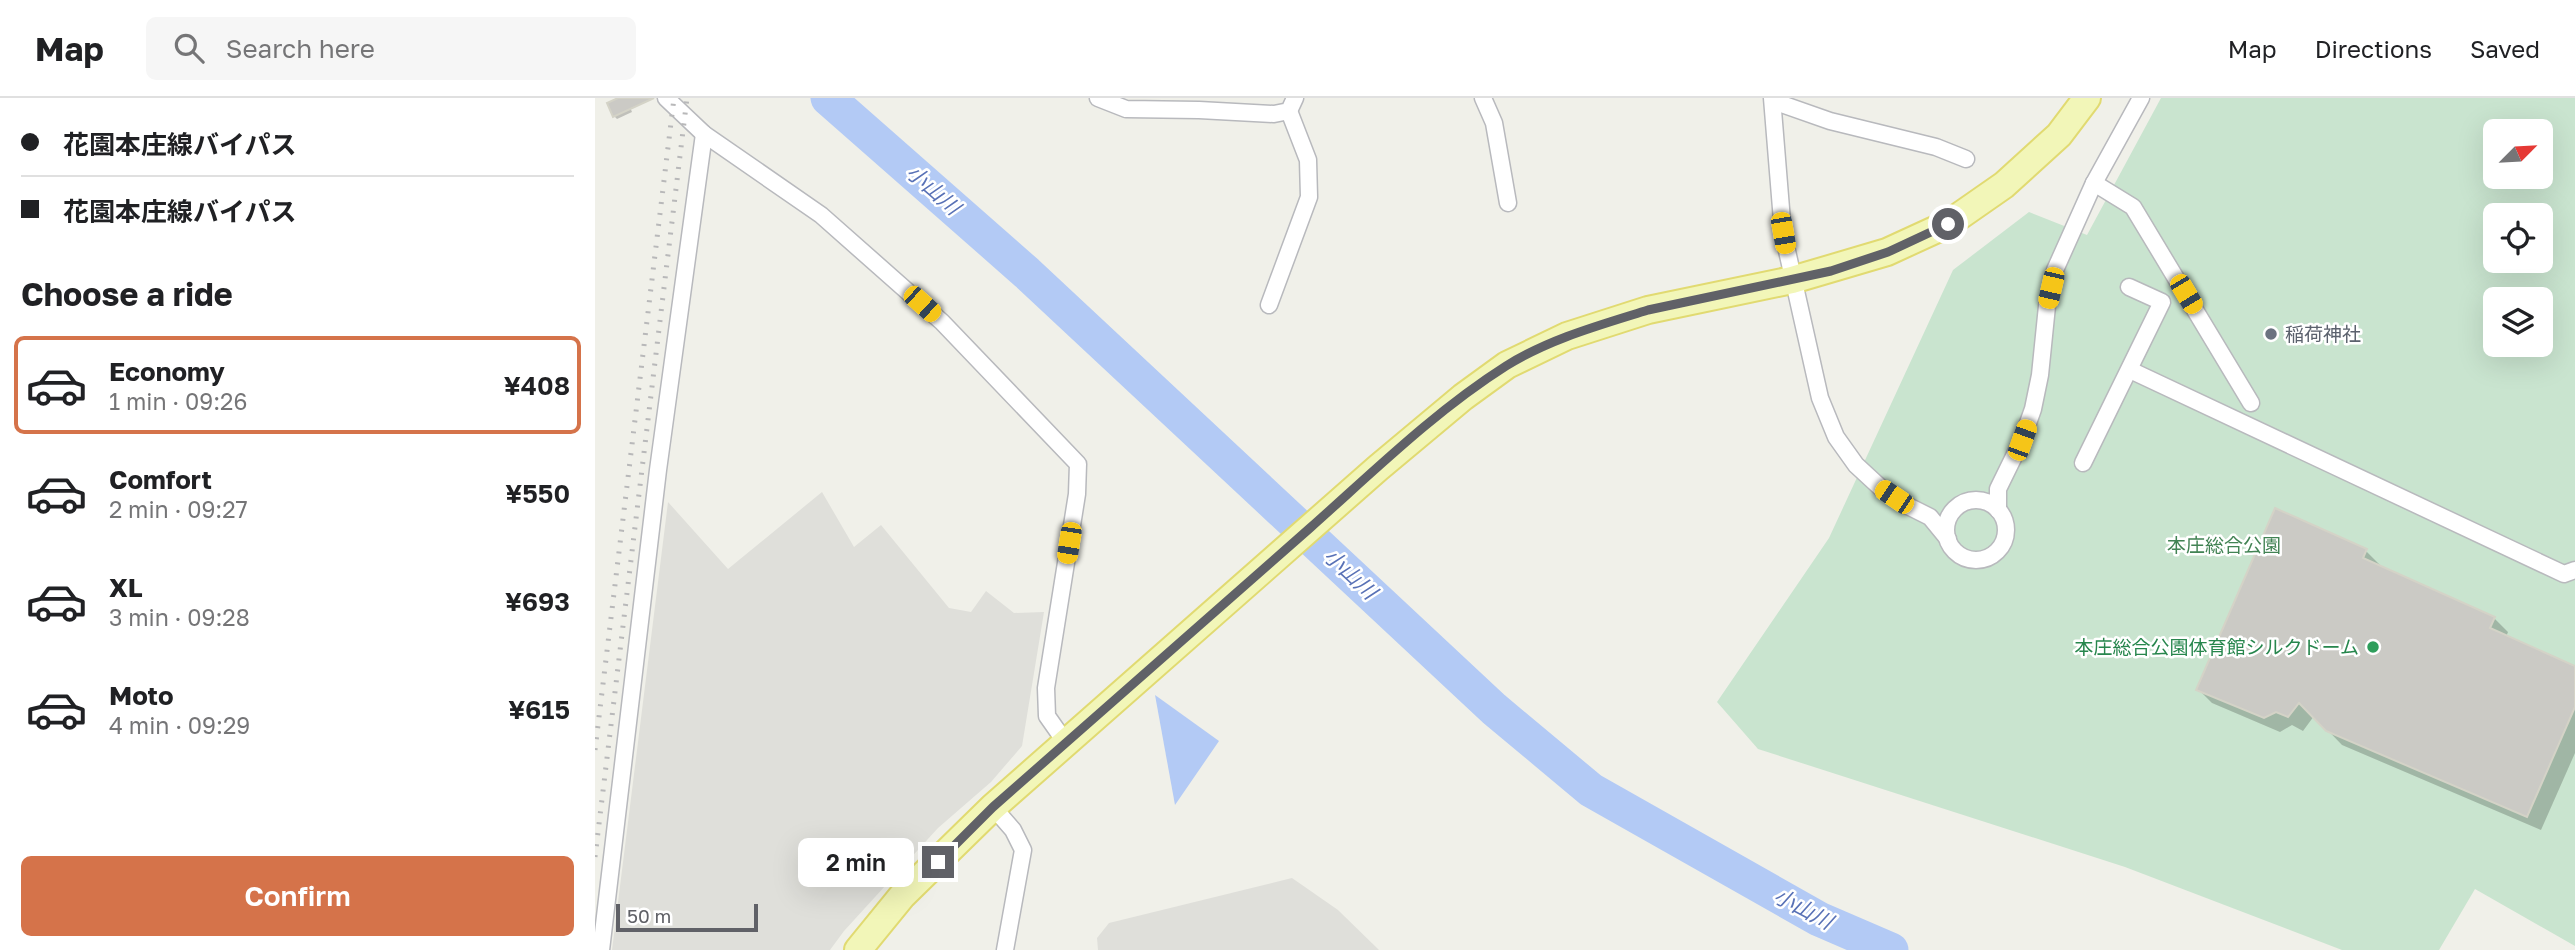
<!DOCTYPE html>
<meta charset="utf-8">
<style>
:root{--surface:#fff;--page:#f6f6f6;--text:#202124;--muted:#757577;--line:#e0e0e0;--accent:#d5734a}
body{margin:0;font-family:"Golos Text","Noto Sans JP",sans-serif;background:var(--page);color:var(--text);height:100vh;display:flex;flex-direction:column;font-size:26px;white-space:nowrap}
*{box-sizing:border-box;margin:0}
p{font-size:23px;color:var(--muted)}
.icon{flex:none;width:38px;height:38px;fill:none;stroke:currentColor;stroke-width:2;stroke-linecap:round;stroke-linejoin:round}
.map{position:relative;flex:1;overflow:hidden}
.panel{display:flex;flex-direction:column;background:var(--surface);width:595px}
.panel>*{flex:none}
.hud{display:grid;align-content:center;height:154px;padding:0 21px;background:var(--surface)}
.needle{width:46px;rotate:66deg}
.fabs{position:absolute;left:1888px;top:21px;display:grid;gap:14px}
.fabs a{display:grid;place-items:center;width:70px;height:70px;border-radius:10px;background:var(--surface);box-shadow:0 7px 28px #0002;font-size:35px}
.scale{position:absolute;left:21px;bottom:18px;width:142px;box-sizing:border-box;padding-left:7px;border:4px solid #606167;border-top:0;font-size:19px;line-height:24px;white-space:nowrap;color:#606167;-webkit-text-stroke:5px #fff;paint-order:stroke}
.end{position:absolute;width:32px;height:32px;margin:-16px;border:9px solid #606167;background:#fff;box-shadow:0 0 0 4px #fff}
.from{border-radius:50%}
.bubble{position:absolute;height:49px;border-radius:10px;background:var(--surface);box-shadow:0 7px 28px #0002;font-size:23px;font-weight:600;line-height:49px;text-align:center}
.car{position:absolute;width:21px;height:42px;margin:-21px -10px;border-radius:9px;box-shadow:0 0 5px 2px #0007;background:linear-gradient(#f5c518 24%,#345 0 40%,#f5c518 0 76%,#345 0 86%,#f5c518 0)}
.hud b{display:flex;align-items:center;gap:24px;height:66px;font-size:26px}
.hud b+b{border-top:2px solid var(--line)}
.hud i{width:18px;height:18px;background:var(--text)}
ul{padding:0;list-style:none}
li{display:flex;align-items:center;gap:21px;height:98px;margin:0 14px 10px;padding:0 7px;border:4px solid transparent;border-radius:10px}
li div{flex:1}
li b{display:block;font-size:26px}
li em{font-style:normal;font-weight:600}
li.on{border-color:var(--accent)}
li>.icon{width:63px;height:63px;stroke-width:1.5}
h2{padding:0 21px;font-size:32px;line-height:84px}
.action{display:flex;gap:14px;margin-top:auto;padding:14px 21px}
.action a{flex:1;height:80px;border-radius:10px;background:var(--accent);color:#fff;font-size:28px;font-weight:600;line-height:80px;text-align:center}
header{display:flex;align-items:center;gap:42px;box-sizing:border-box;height:98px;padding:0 35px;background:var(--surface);border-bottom:2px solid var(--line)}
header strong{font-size:33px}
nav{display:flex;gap:38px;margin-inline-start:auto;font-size:24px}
.search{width:490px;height:63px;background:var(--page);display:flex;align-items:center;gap:18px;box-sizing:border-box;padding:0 24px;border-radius:10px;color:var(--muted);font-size:26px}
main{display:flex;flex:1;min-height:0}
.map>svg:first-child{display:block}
.industrial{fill:#dfdfda}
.green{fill:#c9e4cf;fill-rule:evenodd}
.water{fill:#b3caf5}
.shadow{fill:#0003}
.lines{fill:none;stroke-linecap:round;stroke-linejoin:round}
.river{stroke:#b3caf5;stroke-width:35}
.building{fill:#cbcac5;stroke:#d4d3c7;stroke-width:2}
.street-casing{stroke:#b8b9bd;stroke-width:19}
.primary-casing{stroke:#e1da71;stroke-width:30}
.street{stroke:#fff;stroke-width:16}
.primary{stroke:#f2f6b8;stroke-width:26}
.rail{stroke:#b8b8b9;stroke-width:5;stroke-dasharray:2 9;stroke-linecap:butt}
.route{stroke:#606167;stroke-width:9}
.worship-dot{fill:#6b7280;stroke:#fff;stroke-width:2.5}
.leisure-dot{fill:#2e9e5b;stroke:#fff;stroke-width:2.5}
.labels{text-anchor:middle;stroke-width:5;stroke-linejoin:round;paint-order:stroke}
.worship-label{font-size:19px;fill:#5b616d;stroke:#fff;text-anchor:start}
.park-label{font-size:19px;fill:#428354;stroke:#fff}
.leisure-label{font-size:19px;fill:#27864d;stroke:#fff;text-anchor:end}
.water-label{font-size:21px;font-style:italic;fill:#5871b6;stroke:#fff}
</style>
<header>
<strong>Map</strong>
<div class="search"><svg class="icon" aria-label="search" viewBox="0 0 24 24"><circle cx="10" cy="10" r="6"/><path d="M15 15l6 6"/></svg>Search here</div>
<nav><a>Map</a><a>Directions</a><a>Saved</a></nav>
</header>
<main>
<section class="panel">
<div class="hud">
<b><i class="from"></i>花園本庄線バイパス</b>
<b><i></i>花園本庄線バイパス</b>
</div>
<h2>Choose a ride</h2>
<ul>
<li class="on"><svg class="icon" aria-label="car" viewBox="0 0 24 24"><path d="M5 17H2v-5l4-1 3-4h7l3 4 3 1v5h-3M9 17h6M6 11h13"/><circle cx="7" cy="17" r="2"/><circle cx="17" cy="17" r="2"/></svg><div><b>Economy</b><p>1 min · 09:26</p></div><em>¥408</em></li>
<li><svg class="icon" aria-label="car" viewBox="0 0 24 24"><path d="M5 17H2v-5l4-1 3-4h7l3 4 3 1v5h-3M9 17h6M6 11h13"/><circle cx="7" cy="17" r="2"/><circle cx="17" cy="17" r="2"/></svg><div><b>Comfort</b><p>2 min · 09:27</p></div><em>¥550</em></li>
<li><svg class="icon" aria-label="car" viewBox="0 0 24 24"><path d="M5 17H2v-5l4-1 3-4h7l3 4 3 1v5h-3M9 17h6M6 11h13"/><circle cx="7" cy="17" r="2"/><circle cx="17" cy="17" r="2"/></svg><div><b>XL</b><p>3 min · 09:28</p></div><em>¥693</em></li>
<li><svg class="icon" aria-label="car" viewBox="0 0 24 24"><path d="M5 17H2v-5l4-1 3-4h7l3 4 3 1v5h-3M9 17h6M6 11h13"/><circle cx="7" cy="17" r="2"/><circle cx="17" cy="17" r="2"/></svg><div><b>Moto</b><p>4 min · 09:29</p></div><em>¥615</em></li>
</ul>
<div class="action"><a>Confirm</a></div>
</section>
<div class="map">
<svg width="1980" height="852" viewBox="0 0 1980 852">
<rect width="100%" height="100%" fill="#f0f0e9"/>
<g class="industrial">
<path d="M227,394L259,449L286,427L354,510L376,514L391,493L419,515L449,514L427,648L396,684L343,730L249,833L235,852H17L73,404L133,471Z"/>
<path d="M697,780L743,812L784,852H503L502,840L514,825Z"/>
</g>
<path class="green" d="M1566,0H1980V848L1880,791L1844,852H1747L1530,769L1163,651L1122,604L1234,440L1358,172L1434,114L1492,137ZM1900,33H1946V79H1900ZM1900,117H1946V163H1900ZM1900,201H1946V247H1900Z"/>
<path class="water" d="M560,597L624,643L580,707Z"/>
<g class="shadow">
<path d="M27,0L32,2L37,14L22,21L19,18Z"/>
<path d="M1771,453L1785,467L1784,469L1899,520L1913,534L1911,539L1980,569V655L1946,732L1747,647L1719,618L1708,633L1697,627L1685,634L1617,605L1603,591Z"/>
</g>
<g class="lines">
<path class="river" d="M233,0L432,175L899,611L996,692L1224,821L1296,852"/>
</g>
<g class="building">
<path d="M23,0H59L18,19L12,5Z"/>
<path d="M1680,410L1772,451L1768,460L1900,519L1895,530L1980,568V609L1932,719L1731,633L1704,605L1693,619L1681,614L1669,620L1601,592Z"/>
</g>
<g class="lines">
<defs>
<g id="street">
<path d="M71,0L109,36L226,117L347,224L483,366L482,396L451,590L452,618L471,645"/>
<path d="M503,0L531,11L604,12L679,16L694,13L700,0"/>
<path d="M888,0L899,25L913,105"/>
<path d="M1177,0L1188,135L1225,300L1241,339L1261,367L1287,391L1311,407L1335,419L1353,441"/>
<path d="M1178,3L1235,23L1341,49L1371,61"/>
<path d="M1499,85L1538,109L1656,305"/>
<path d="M674,207L714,99L713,62L694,13"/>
<path d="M1535,272L1969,476L1980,472"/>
<path d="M1488,365L1567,204L1534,189"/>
<circle cx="1381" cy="432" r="30"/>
<path d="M1403,412V391L1427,342L1438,311L1445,277L1452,208L1460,172L1499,85L1546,0"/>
<path d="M398,709L418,732L428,752L410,852"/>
<path d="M6,852L63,372L109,36"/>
</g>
<path id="primary" d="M263,852L307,798L398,709L783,370L868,299L912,267L972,238L1053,212L1197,182L1292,154L1353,126L1409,87L1464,37L1492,0"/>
</defs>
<use href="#street" class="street-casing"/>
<use href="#primary" class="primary-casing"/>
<use href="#street" class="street"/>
<use href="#primary" class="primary"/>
<g class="rail">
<path d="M0,652L79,0"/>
<path d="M0,759L92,0"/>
</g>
</g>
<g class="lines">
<path class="route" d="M343,764L398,709C504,616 610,523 715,430C778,374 840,313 911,268C954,241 1005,227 1053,212L1236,173L1293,154L1353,126"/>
</g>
<circle class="worship-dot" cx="1676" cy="236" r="7"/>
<circle class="leisure-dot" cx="1778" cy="549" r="7"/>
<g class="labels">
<g class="worship-label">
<text x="1690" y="243">稲荷神社</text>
</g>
<g class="park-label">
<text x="1629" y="454">本庄総合公園</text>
</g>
<g class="leisure-label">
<text x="1764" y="556">本庄総合公園体育館シルクドーム</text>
</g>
<g class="water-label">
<text transform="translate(338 92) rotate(41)" y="7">小山川</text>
<text transform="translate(755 476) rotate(43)" y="7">小山川</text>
<text transform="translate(1208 811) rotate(28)" y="7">小山川</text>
</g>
</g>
</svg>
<div class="fabs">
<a><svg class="needle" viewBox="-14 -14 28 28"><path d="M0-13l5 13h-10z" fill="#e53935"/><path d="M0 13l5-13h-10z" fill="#757577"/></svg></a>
<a><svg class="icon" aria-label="locate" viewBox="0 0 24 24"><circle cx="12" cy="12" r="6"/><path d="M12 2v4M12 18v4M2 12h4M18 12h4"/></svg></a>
<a><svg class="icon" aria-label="layers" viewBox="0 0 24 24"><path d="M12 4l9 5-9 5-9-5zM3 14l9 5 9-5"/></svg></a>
</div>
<div class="scale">50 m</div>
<i class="end from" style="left:1353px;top:126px"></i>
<i class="end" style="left:343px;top:764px"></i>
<div class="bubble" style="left:203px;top:740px;width:116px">2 min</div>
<i class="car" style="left:1188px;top:135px;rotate:170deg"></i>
<i class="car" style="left:1456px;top:190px;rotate:193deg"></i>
<i class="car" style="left:1591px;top:196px;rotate:149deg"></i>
<i class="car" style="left:327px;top:206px;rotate:132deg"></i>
<i class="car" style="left:1427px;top:342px;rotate:20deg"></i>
<i class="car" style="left:1299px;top:399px;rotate:304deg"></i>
<i class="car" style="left:474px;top:445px;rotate:189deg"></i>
</div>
</main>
